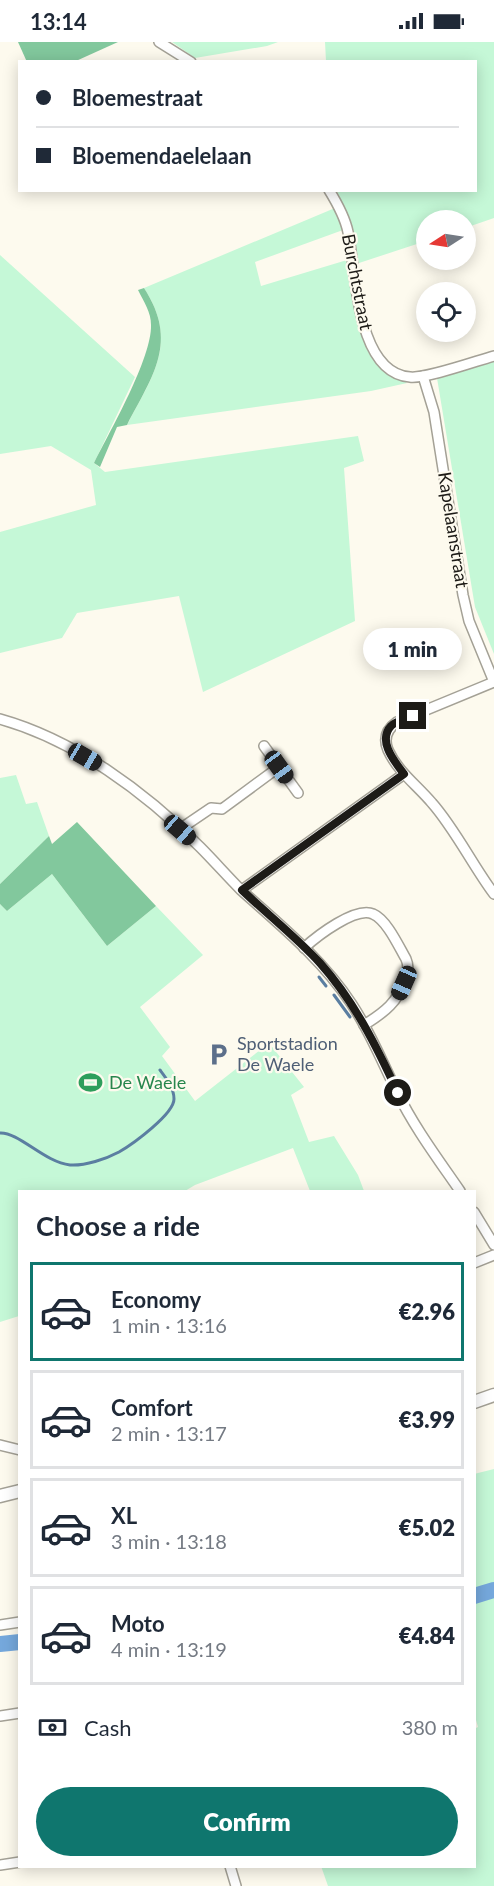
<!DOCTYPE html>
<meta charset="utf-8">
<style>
:root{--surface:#fff;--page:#f2f2f3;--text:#1f2937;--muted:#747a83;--line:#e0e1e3;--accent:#0f766e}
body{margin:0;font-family:Lato,sans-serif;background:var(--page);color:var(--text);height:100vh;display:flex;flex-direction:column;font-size:22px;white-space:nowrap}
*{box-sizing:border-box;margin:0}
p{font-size:20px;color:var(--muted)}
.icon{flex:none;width:33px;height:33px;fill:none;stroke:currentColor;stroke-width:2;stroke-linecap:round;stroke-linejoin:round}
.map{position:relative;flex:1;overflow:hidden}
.panel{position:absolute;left:18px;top:1148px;width:458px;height:678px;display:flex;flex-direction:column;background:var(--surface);border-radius:0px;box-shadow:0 3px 15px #0003}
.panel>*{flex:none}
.guide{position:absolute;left:18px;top:18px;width:459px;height:132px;border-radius:0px;box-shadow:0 3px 15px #0003;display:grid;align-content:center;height:132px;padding:0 18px;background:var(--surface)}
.needle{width:39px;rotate:258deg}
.tools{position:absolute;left:416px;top:168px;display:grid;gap:12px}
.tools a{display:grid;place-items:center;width:60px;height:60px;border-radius:50%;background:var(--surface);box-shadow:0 3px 15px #0003;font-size:30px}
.end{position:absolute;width:27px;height:27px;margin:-14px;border:8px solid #1d1b17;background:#fff;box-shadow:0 0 0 3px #fff}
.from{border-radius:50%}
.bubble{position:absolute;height:42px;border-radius:21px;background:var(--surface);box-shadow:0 3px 15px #0003;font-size:20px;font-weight:800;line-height:42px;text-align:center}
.car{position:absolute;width:18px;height:36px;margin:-18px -9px;border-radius:8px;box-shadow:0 0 4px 2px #0007;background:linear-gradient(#222 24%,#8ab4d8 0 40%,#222 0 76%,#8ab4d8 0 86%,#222 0)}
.guide b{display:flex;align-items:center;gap:21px;height:57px;font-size:22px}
.guide b+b{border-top:2px solid var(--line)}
.guide i{width:15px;height:15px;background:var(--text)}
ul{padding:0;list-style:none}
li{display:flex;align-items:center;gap:18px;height:99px;margin:0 12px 9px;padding:0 6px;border:3px solid var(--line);border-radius:0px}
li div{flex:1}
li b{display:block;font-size:22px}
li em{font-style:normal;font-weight:800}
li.current{border-color:var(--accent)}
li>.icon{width:54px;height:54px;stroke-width:1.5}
h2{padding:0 18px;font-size:27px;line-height:72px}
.pay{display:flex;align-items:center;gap:15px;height:66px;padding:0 18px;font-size:22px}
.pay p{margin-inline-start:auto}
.primary-button{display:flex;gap:12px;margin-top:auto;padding:12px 18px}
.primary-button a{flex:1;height:69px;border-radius:36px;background:var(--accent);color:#fff;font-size:24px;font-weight:800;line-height:69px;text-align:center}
.status{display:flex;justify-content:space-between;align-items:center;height:42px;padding:0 30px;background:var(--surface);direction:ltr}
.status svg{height:16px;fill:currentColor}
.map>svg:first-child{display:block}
.green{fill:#c5f8d7}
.forest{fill:#82c89d}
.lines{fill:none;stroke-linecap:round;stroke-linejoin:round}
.stream{stroke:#5b7ea1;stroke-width:3}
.river{stroke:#75a8dc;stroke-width:16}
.minor-casing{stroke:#a4a196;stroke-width:12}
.tertiary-casing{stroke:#a4a196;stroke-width:15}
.minor{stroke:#fff;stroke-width:9}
.tertiary{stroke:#fff;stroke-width:12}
.route{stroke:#1d1b17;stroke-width:8}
.labels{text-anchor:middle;stroke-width:4.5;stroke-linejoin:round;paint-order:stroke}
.street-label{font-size:18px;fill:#1d1b17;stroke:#fdfaee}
.service-label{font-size:18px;fill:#4e5e75;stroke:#fdfaee;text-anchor:start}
.leisure-label{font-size:18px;fill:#27864d;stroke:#fdfaee;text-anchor:start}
</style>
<div class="status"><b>13:14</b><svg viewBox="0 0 49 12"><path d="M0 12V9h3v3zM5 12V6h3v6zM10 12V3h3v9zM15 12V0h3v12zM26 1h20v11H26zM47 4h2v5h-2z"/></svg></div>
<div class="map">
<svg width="494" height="1844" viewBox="0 0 494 1844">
<rect width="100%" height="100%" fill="#fdfaee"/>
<g class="green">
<path d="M172,0H278L267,4L195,16Z"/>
<path d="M325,0H494V176L465,186V178H426V199L359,221L353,187L337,149L476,148V20L326,19Z"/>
<path d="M335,166L343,188L255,220L261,244L347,218C352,243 358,303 376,321C385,329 397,335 407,341L371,349L127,383C153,333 179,300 144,246Z"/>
<path d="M0,213L135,335L94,421L105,430L358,394L364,419L344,426L355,579L203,650L179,554L77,571L62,596L0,611V490L96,463L91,428L51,404L0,412Z"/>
<path d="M494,318V612L475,565L437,336Z"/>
<path d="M16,733L26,762L37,760L49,794L0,842V736Z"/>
<path d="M52,832L107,904L156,864L203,913L140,965L170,1005L162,1014L195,1059L269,1001L304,1045L291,1053L309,1100L334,1094L358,1133L364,1149H310L293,1106L195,1143L185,1149H20L19,1274L0,1280V862L7,869Z"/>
<path d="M494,1427V1844H328L321,1824H474V1687L478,1685L474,1671V1432Z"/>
</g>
<g class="forest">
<path d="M18,0H118L76,19L27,20Z"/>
<path d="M144,246C179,300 153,333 127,383L117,385L100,425L94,421C110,389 152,316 151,283C151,270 144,260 138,248Z"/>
<path d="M77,780L156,864L107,904L52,832L7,869L0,862V842L49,794L52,802Z"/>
</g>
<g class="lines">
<g class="stream">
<path d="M319,935L326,944"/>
<path d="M334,953L350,975"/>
<path d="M0,1091C19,1090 44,1120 70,1123C85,1124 106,1117 119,1110C133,1102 174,1072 174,1057C174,1046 166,1036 160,1028"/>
</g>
<g class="river">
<path d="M474,1554L494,1548"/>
<path d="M0,1602L20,1600"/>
</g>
<defs>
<g id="minor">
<path d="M159,0L191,20"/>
<path d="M329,148C337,161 345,175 348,190C356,229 356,331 410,335C426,337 476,319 494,314"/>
<path d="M423,334L434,370L463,553L469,579L494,640"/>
<path d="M494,640L397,680C387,687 383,696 388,708C398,730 417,743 432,761C455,787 473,824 494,852"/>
<path d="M0,677C75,698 145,750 200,805C214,819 227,834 241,848C280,883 322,917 351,961C370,989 382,1020 397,1050C414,1085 438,1117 460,1149"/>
<path d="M264,704L298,751"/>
<path d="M180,787L211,766L222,767L279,725"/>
<path d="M242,848L404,732"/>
<path d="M304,906C317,894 356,864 373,872C387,878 399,905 406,917C409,924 408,929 406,936C398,960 385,970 364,983"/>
<path d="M474,1170L494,1203"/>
<path d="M474,1221L494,1213"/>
<path d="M0,1403L20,1408"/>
<path d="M0,1583L20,1580"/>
<path d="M0,1674L20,1671"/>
<path d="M0,1823L20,1820"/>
<path d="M230,1824L236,1844"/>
</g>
<g id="tertiary">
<path d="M474,1360L494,1353"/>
<path d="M0,1454L20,1449"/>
</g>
</defs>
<use href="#minor" class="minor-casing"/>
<use href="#tertiary" class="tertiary-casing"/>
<use href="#minor" class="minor"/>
<use href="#tertiary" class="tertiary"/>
</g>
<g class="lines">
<path class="route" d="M398,1051C377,1005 354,959 320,921C296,895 267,872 242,848L404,732C395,720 377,699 391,684C396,679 406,677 413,674"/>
</g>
<defs>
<symbol id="parking-bare" viewBox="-9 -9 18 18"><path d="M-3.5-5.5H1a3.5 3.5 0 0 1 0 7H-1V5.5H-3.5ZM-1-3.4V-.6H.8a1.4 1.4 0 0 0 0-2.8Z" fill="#5c6f8a" stroke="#fdfaee" stroke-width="2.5" paint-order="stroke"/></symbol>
<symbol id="stadium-bare" viewBox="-9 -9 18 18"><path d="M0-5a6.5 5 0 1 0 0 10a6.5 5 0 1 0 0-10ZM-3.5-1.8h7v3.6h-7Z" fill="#2e9e5b" stroke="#fdfaee" stroke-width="2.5" paint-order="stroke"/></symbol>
</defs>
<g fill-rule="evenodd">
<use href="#parking-bare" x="202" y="996" width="33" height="33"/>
<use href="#stadium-bare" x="74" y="1024" width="33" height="33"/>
</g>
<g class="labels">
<g class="street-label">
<text transform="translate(357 240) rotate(79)" y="6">Burchtstraat</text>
<text transform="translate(453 488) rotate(81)" y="6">Kapelaanstraat</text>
</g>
<g class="service-label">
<text x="237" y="1008">Sportstadion<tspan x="237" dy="21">De Waele</tspan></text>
</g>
<g class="leisure-label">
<text x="109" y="1047">De Waele</text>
</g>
</g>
</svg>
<div class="tools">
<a><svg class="needle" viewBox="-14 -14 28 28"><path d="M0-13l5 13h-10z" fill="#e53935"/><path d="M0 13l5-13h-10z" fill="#747a83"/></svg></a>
<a><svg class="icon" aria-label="locate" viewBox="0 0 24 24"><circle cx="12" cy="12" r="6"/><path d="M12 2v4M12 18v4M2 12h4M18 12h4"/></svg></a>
</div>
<i class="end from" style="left:398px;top:1051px"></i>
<i class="end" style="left:413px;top:674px"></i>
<div class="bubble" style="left:363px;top:586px;width:99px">1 min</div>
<i class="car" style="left:85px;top:715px;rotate:120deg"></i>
<i class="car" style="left:279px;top:725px;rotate:144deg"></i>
<i class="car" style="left:180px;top:788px;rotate:131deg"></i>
<i class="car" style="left:404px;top:941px;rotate:204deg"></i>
<div class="guide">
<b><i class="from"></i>Bloemestraat</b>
<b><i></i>Bloemendaelelaan</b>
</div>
<section class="panel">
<h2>Choose a ride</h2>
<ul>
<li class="current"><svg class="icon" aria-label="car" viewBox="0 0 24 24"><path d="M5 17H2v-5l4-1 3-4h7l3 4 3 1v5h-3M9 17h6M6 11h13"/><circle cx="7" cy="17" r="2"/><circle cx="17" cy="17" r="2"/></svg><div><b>Economy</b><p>1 min · 13:16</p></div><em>€2.96</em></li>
<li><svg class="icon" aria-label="car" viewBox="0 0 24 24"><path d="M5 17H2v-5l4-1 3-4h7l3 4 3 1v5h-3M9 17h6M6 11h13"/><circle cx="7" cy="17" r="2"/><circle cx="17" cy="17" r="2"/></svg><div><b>Comfort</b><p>2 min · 13:17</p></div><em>€3.99</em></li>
<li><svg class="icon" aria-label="car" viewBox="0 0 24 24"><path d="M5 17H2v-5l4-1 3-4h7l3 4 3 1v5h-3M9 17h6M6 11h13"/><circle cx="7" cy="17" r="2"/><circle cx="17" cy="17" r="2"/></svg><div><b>XL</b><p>3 min · 13:18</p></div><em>€5.02</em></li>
<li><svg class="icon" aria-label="car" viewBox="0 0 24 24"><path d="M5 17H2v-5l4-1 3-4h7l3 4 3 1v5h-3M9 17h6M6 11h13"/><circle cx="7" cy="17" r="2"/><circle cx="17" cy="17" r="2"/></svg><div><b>Moto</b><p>4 min · 13:19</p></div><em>€4.84</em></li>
</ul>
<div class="pay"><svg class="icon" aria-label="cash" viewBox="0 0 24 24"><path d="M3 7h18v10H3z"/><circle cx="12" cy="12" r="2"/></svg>Cash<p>380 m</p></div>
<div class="primary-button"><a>Confirm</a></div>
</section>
</div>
